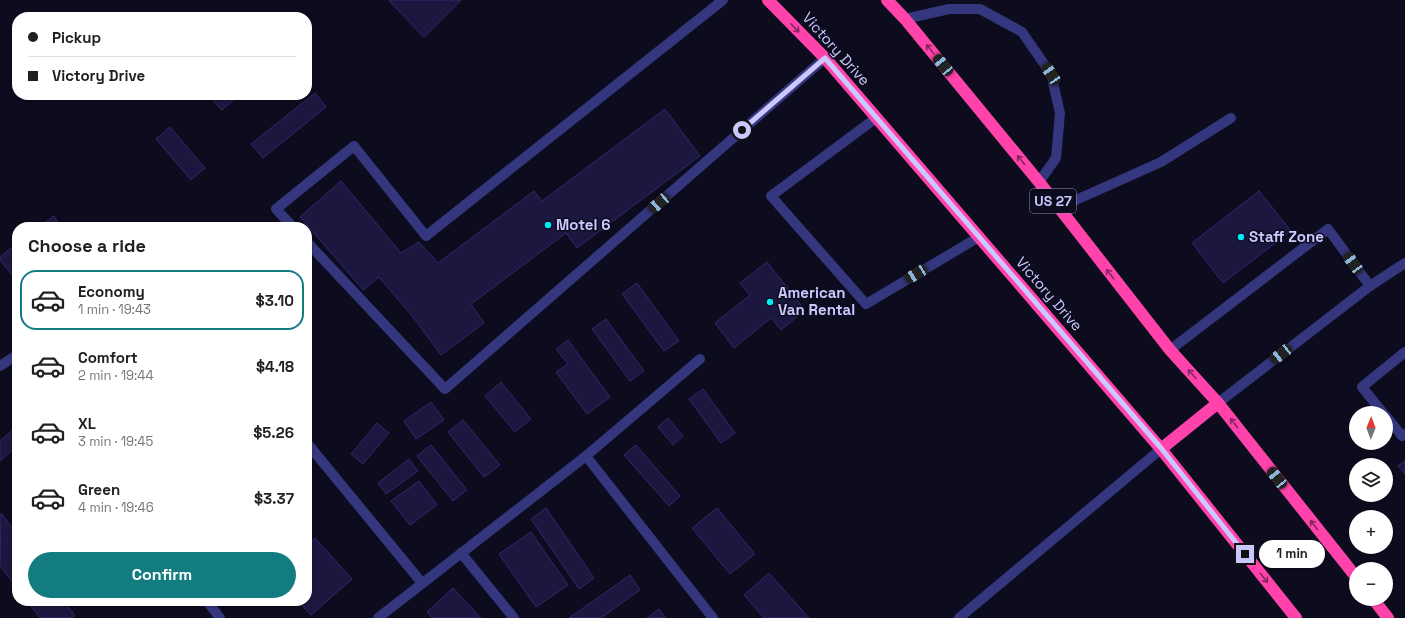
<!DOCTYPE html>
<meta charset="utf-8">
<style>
:root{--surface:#fff;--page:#f2f2f2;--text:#202124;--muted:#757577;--line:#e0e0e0;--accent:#127c81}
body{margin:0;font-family:"Space Grotesk",sans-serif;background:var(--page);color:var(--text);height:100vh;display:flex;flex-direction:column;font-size:15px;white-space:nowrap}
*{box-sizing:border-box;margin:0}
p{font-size:13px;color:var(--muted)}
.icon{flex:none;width:22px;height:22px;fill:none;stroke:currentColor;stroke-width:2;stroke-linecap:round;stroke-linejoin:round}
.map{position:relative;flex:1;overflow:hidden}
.details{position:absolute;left:12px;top:222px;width:300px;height:384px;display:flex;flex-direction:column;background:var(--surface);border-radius:16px;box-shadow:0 1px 3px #0004}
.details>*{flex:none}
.top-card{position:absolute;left:12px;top:12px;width:300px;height:88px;border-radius:16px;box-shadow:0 1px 3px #0004;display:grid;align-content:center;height:88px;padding:0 16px;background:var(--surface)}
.needle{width:26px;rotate:1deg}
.buttons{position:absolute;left:1349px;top:406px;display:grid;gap:8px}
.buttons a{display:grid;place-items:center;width:44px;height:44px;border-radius:50%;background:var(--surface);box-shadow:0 1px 3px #0004;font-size:20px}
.end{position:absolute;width:18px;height:18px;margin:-9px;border:5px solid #cbc8ff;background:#111;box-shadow:0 0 0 2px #111}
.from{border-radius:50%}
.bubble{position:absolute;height:28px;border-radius:14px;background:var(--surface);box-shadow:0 1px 3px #0004;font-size:13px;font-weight:600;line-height:28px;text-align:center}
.car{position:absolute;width:12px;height:24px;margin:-12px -6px;border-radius:5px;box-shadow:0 0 3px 1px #0007;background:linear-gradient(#222 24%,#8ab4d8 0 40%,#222 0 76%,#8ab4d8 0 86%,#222 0)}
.top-card b{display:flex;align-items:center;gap:14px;height:38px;font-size:15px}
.top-card b+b{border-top:1px solid var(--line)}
.top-card i{width:10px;height:10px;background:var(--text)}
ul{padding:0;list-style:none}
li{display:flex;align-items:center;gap:12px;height:60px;margin:0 8px 6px;padding:0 8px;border:2px solid transparent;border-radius:16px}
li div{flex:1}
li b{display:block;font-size:15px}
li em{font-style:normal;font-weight:600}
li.selected{border-color:var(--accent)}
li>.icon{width:36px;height:36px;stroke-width:1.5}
h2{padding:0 16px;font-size:18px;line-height:48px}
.button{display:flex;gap:8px;margin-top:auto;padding:8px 16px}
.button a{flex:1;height:46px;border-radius:24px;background:var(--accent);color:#fff;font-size:16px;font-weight:600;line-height:46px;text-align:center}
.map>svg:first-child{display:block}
.building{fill:#1c173f;stroke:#31286c}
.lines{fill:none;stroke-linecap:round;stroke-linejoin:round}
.minor{stroke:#35377e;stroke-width:10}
.highway{stroke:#ff43aa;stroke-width:12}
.oneway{stroke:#862764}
.route{stroke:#cbc8ff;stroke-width:5}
.poi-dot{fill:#00ebf3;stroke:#0d0b1e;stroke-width:1.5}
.labels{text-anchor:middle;stroke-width:3;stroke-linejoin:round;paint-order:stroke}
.shield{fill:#0d0b1e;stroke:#928fbc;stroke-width:1}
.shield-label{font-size:14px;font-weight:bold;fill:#cbc8ff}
.street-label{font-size:15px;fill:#cbc8ff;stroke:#0d0b1e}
.poi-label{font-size:15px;font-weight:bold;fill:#cbc8ff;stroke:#0d0b1e;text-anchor:start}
</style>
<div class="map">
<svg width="1405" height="618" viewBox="0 0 1405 618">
<rect width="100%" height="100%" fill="#0d0b1e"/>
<g class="building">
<path d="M390,0H461L424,37L389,1Z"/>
<path d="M315,93L326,107L263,158L251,144Z"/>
<path d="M210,95H239L222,110L209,96Z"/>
<path d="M665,109L700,156L577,248L566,233L471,304L484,323L441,355L413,317L379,277L363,290L300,217L341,181L401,253L419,242L438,263L534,191L542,201Z"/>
<path d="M170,127L205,168L191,180L156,139Z"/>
<path d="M1259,191L1291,231L1223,283L1192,243Z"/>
<path d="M54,216L61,227H41L40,226Z"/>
<path d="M11,248L17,256V281L0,260V257Z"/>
<path d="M767,262L805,310L781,330L771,318L734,348L715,323L750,295L740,283Z"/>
<path d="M637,283L679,341L664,351L622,294Z"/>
<path d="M606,319L644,371L630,381L592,329Z"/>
<path d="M568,340L610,397L587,414L556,372L568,364L556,349Z"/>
<path d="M501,382L531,419L515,432L485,396Z"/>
<path d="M703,389L735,433L721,443L689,399Z"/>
<path d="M431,402L444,420L416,439L404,421Z"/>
<path d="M668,418L683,436L673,445L658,427Z"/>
<path d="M463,420L500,465L484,477L448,432Z"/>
<path d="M377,423L389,433L363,464L351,454Z"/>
<path d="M17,426V446L0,461V441Z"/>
<path d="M431,445L467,490L453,501L417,456Z"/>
<path d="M636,445L680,496L669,506L624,455Z"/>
<path d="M409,459L418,471L386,494L378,483Z"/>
<path d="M1405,461V474L1398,466Z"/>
<path d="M419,481L437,505L410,525L391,501Z"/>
<path d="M546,508L594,578L579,589L531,519Z"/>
<path d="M717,508L755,554L730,574L692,528Z"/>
<path d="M1,513L17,534V577L12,581L0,566Z"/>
<path d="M531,532L568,585L536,607L499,554Z"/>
<path d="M315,538L352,579L311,615L298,601H307V545Z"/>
<path d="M769,573L809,618H764L744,595Z"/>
<path d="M630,575L640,590L601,618H569Z"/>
<path d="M453,588L481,618H432L427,612Z"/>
<path d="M27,601H64L75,616L72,618H40Z"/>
<path d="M659,609L666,618H647Z"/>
</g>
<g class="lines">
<g class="minor">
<path d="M905,19L949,9H980L1022,32L1051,74L1060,113L1056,158L1039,182"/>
<path d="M876,118L771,196L866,304L979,237"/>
<path d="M1058,208L1161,162L1231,118"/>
<path d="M293,227L276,209L354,146L426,236L723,0"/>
<path d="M307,242L445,389L825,58"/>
<path d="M1170,350L1328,229L1370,286L1405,263"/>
<path d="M0,366L17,355"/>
<path d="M1218,403L1370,286"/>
<path d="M1383,413L1362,387L1405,352"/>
<path d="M1386,416L1402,436L1405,434"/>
<path d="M307,443L422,583"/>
<path d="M586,456L700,359"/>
<path d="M461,553L514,618"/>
<path d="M207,601L220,618"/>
<path d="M378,618L586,456L713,618"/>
<path d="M959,618L1161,449"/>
</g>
<g class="highway">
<path d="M768,0L825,58L1161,449L1296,618"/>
<path d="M887,0L905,19L1039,182L1170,350L1218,403L1356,577"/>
<path d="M1161,449L1218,403"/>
<path d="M1373,599L1388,618"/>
</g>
</g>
<defs><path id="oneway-shaft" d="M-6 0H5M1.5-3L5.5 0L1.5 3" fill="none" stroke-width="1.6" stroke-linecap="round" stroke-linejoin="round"/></defs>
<g class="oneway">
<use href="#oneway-shaft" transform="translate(795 28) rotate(46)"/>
<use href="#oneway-shaft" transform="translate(930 49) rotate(-129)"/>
<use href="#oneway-shaft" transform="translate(1021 160) rotate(-129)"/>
<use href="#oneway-shaft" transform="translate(1110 274) rotate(-128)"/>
<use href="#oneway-shaft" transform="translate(1192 374) rotate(-132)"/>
<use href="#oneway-shaft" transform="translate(1234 423) rotate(-128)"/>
<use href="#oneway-shaft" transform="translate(1314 525) rotate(-128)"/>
<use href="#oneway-shaft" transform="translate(1264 578) rotate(51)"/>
</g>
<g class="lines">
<path class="route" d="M742,130L825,58L1161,448L1245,554"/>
</g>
<g class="poi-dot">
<circle cx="548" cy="225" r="4"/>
<circle cx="1241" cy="237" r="4"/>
<circle cx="770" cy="302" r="4"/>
</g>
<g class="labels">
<rect class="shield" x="1030" y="189" width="46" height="24" rx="3"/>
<g class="shield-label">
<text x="1053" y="206">US 27</text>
</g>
<g class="street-label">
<text transform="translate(836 49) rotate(48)" y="5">Victory Drive</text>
<text transform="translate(1049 294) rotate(49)" y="5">Victory Drive</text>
</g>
<g class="poi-label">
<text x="556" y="230">Motel 6</text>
<text x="1249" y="242">Staff Zone</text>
<text x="778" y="298">American<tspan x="778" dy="17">Van Rental</tspan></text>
</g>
</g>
</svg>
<div class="buttons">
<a><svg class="needle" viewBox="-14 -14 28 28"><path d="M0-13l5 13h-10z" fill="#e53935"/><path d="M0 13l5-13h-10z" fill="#757577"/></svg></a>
<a><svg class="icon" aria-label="layers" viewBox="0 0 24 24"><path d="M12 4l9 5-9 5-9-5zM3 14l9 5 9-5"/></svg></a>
<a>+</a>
<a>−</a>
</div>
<i class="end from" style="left:742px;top:130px"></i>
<i class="end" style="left:1245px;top:554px"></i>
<div class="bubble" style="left:1259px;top:540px;width:66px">1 min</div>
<i class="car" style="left:943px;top:65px;rotate:321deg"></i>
<i class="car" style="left:1051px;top:74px;rotate:326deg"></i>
<i class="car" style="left:659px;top:203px;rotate:229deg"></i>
<i class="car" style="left:1353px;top:263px;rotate:324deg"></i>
<i class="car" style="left:916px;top:274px;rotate:239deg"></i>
<i class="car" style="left:1281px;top:354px;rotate:232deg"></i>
<i class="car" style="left:1277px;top:478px;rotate:321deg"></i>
<div class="top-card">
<b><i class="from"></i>Pickup</b>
<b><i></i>Victory Drive</b>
</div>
<section class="details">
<h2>Choose a ride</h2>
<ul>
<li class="selected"><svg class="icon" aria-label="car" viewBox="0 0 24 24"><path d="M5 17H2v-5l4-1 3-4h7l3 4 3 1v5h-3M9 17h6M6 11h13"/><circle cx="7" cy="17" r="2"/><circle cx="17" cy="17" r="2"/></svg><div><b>Economy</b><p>1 min · 19:43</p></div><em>$3.10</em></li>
<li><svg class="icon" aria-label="car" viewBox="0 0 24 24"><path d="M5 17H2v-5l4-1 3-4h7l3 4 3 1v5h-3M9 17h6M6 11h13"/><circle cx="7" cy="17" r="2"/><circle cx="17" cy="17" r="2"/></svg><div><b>Comfort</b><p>2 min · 19:44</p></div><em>$4.18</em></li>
<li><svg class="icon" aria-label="car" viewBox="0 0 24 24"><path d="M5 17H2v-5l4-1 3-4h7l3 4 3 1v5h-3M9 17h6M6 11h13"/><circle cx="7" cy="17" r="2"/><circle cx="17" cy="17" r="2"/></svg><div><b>XL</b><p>3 min · 19:45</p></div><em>$5.26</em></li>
<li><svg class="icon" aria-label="car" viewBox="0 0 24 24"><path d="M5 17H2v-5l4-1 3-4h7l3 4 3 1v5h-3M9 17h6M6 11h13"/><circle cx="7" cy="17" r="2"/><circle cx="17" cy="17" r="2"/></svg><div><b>Green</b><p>4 min · 19:46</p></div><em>$3.37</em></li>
</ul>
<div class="button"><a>Confirm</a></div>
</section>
</div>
